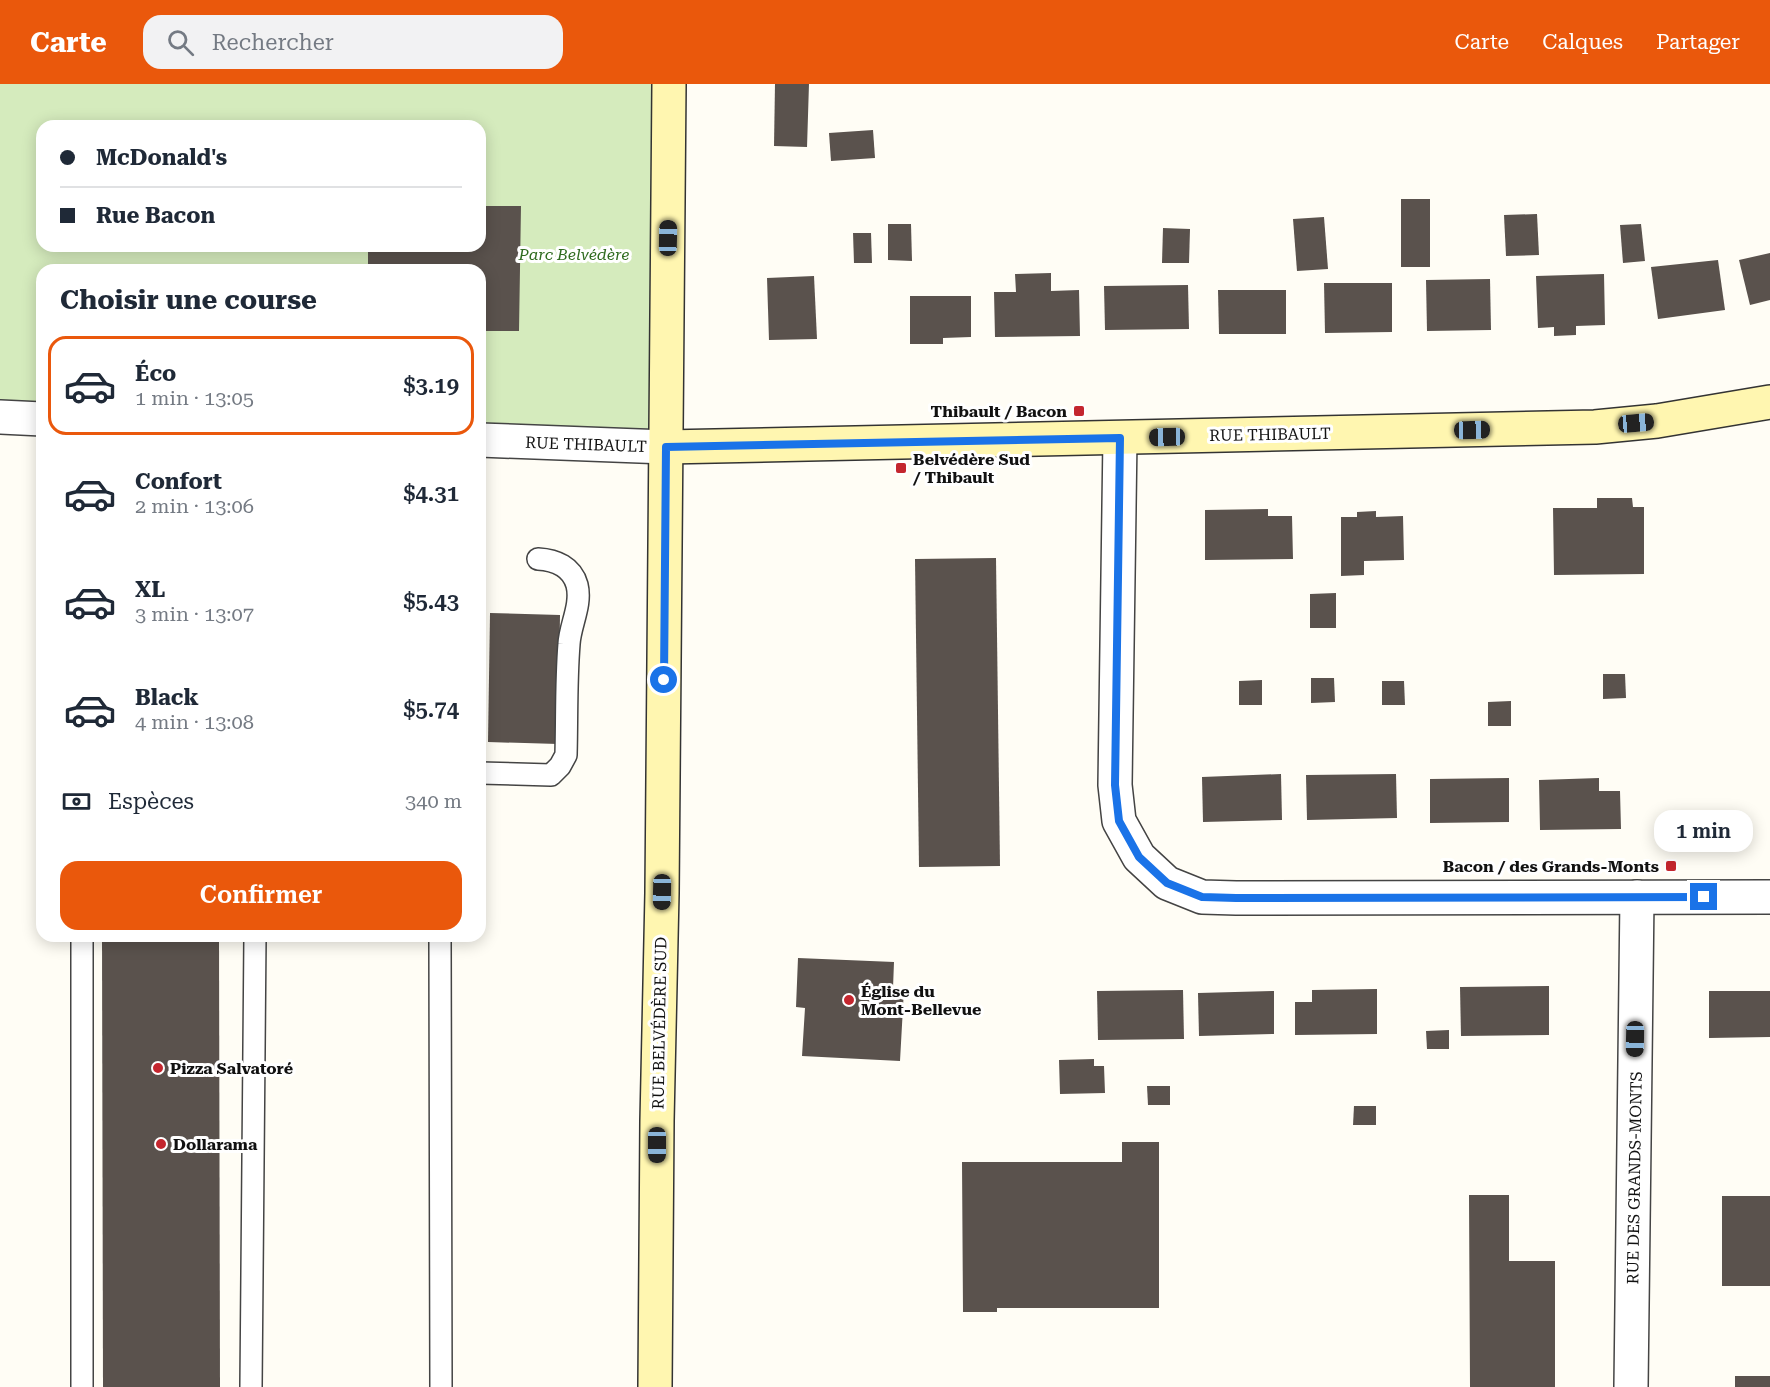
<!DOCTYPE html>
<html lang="fr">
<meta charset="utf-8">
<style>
:root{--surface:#fff;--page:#f2f2f3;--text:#1f2937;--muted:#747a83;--line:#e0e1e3;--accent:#ea580c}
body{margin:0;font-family:"Roboto Serif",serif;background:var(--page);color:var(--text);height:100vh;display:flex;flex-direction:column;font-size:22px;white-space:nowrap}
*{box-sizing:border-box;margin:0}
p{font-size:20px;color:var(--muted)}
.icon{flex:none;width:33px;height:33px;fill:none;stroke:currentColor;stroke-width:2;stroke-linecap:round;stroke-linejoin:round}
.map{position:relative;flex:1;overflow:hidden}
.sheet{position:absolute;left:36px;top:180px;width:450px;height:678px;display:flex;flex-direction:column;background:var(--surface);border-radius:18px;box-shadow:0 3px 15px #0003}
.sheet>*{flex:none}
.top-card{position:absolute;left:36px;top:36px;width:450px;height:132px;border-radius:18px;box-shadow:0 3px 15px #0003;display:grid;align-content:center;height:132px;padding:0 24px;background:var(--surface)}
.end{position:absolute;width:27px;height:27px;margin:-14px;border:8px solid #1a73e8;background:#fff;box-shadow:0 0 0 3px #fff}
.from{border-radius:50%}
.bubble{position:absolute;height:42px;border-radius:18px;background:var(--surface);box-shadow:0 3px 15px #0003;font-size:20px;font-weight:600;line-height:42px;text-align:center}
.car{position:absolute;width:18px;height:36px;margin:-18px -9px;border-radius:8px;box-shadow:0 0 4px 2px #0007;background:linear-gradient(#222 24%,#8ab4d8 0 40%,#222 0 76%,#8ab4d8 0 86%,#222 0)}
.top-card b{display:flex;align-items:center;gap:21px;height:57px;font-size:22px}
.top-card b+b{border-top:2px solid var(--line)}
.top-card i{width:15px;height:15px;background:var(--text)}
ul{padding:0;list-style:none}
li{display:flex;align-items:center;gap:18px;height:99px;margin:0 12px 9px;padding:0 12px;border:3px solid transparent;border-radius:18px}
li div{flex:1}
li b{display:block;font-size:22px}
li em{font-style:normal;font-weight:600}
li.active{border-color:var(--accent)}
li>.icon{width:54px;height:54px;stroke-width:1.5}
h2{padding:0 24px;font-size:27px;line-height:72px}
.pay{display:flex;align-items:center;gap:15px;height:66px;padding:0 24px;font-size:22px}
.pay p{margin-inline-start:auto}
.button{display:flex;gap:12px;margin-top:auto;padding:12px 24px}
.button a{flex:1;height:69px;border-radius:18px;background:var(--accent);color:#fff;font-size:24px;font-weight:600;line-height:69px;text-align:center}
header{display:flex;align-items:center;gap:36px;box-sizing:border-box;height:84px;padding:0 30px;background:var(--accent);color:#fff}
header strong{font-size:28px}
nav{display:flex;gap:33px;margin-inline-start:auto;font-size:21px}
.search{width:420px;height:54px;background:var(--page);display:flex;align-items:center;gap:15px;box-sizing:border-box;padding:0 21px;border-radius:18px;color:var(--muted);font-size:22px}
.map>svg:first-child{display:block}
.green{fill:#d5ebbd;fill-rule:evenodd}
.building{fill:#5a524d}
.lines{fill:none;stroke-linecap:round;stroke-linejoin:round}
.lane-casing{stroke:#444;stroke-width:24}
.street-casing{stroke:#444;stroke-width:36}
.secondary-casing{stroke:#333;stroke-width:36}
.lane{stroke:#fff;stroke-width:21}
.street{stroke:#fff;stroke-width:33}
.secondary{stroke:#fff6b0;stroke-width:33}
.route{stroke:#1a73e8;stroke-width:8}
.poi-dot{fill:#c4262e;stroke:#fff;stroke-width:2}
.labels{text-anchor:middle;stroke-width:6;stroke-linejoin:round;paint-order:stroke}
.park-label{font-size:16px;font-style:italic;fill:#2f6b1f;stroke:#fff}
.poi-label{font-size:16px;font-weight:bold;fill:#111;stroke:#fff;text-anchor:start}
.street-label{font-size:16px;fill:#111;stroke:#fff}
</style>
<header>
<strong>Carte</strong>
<div class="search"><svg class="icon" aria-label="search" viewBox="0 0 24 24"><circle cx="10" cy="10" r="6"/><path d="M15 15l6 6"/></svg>Rechercher</div>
<nav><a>Carte</a><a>Calques</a><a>Partager</a></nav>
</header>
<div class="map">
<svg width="1770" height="1303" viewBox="0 0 1770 1303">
<rect width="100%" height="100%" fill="#fffdf5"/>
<path class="green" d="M0,0H669L666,363L480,356V186H42V335L0,333ZM42,42H480V162H42Z"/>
<g class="building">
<path d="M775,0H809L807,63L774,62Z"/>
<path d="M873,46L875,74L831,77L829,49Z"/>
<rect x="1401" y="115" width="29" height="68"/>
<path d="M480,122H521L519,247H480V186H368V162H480Z"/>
<path d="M1537,130L1539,171L1506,172L1504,131Z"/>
<path d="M1324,133L1328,185L1297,187L1293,135Z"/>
<path d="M888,140H911L912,177L888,176Z"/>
<path d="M1641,140L1645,177L1623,179L1620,141Z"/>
<path d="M1163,144L1190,145L1189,179H1162Z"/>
<path d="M853,149H871L872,179H854Z"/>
<path d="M1770,169V216L1750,221L1739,176Z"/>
<path d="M1718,176L1725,226L1658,235L1651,183Z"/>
<path d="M1051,189V207L1079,206L1080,252L995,253L994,208H1016L1015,190Z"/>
<path d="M1604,190L1605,241L1576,242V251L1554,252V243L1538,244L1536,192Z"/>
<path d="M814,192L817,255L769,256L767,194Z"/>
<path d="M1490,195L1491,246L1427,247L1426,196Z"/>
<path d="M1324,199H1392V248L1325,249Z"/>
<path d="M1188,201L1189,245L1105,246L1104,202Z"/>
<path d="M1218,206H1286V250H1219Z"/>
<path d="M910,212H971V253L943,254V260H910Z"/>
<path d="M1597,414H1632L1633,423H1644V490L1554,491L1553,424H1597Z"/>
<path d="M1268,425V432H1292L1293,475L1205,476V426Z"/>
<path d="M1376,427V433L1403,432L1404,476L1364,477V491L1341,492V433H1357V428Z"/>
<path d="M996,474L1000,782L919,783L915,475Z"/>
<path d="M1336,509V544H1310V510Z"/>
<path d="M490,529L560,531L558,660L488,658Z"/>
<path d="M1603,590H1625L1626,614L1603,615Z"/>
<path d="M1311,594H1334L1335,618L1311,619Z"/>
<path d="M1262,596V621H1239V597Z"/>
<path d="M1382,597H1404L1405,621H1382Z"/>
<path d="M1511,617V642H1488V618Z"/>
<path d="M1281,690L1282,736L1203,738L1202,693Z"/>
<path d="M1396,690L1397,734L1307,736L1306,691Z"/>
<path d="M1509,694V738L1430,739V695Z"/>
<path d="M1599,694V707H1620L1621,745L1540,746L1539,696Z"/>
<path d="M102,852H219L220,1303H103Z"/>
<path d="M798,874L894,878L893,904L904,905L900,977L802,972L805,924L796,923Z"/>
<path d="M1549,902V951L1461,952L1460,903Z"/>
<path d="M1377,905V950L1295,951V918H1312V906Z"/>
<path d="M1183,906L1184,955L1098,956L1097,907Z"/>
<path d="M1274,907V950L1199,952L1198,909Z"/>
<path d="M1709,907H1770V953L1709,954Z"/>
<path d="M1449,946V965H1427L1426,947Z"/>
<path d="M1094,975V982H1104L1105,1009L1060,1010L1059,976Z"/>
<path d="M1147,1002H1170V1021H1148Z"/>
<path d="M1354,1022H1376V1041H1353Z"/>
<path d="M1122,1058H1159V1224H997V1228H963L962,1078H1122Z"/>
<path d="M1469,1111H1509V1177H1555V1303H1470Z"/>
<rect x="1722" y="1112" width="48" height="90"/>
<rect x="1735" y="1292" width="35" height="11"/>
</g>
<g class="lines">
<defs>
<g id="lane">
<path d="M480,689L551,691L560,682L566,671C567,634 566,597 569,560C570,541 582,521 577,501C572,483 556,476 538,475"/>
<path d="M440,852L441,1303"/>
<path d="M82,1303V852"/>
<path d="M251,1303L255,852"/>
</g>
<g id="street">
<path d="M0,333L42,335"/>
<path d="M1120,354L1115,701L1119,737L1139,773L1167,799L1202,813L1236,814L1770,813"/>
<path d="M480,356L666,363"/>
<path d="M1631,1303L1637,813"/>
</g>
<g id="secondary">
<path d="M666,363L1595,343L1657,337L1770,318"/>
<path d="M655,1303L657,1037L662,809L669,0"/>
</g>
</defs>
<use href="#lane" class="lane-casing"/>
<use href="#street" class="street-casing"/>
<use href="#secondary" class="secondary-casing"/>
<use href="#lane" class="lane"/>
<use href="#street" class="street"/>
<use href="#secondary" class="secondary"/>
</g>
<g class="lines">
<path class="route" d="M664,596L666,363L1120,354L1115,701L1119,737L1139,773L1167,799L1202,813L1236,814L1704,813"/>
</g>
<g class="poi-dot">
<rect x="1073" y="321" width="12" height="12" rx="3"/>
<rect x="895" y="378" width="12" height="12" rx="3"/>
<rect x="1665" y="776" width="12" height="12" rx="3"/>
<circle cx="849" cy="916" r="6"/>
<circle cx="158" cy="984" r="6"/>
<circle cx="161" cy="1060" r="6"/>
</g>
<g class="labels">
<g class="park-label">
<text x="574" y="176">Parc Belvédère</text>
</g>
<g class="poi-label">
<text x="1067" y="333" text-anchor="end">Thibault / Bacon</text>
<text x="913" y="381">Belvédère Sud<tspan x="913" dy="18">/ Thibault</tspan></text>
<text x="1659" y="788" text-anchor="end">Bacon / des Grands-Monts</text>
<text x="861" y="913">Église du<tspan x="861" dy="18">Mont-Bellevue</tspan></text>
<text x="170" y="990">Pizza Salvatoré</text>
<text x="173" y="1066">Dollarama</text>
</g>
<g class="street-label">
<text transform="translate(1270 350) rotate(-1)" y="6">RUE THIBAULT</text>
<text transform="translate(586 360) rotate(2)" y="6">RUE THIBAULT</text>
<text transform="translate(659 939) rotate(-89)" y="6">RUE BELVÉDÈRE SUD</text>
<text transform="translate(1634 1094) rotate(-89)" y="6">RUE DES GRANDS-MONTS</text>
</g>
</g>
</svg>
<i class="end from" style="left:664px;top:596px"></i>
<i class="end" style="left:1704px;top:813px"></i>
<div class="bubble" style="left:1654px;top:726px;width:99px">1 min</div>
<i class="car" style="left:668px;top:154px;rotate:1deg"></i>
<i class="car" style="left:1636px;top:339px;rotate:85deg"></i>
<i class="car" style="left:1472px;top:346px;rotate:89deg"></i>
<i class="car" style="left:1167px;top:353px;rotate:269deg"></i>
<i class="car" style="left:662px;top:808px;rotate:181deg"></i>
<i class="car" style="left:1635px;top:955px;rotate:181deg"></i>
<i class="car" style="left:657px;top:1061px;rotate:180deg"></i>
<div class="top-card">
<b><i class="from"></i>McDonald's</b>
<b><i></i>Rue Bacon</b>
</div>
<section class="sheet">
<h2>Choisir une course</h2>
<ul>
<li class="active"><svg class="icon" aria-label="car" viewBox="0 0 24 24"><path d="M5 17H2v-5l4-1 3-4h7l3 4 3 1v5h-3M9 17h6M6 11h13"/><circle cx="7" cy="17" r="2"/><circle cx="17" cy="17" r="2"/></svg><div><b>Éco</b><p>1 min · 13:05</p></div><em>$3.19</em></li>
<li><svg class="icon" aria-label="car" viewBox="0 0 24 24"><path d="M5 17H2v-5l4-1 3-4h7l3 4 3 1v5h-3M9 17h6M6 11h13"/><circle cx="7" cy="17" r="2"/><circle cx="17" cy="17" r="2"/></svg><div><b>Confort</b><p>2 min · 13:06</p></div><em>$4.31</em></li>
<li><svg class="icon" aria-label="car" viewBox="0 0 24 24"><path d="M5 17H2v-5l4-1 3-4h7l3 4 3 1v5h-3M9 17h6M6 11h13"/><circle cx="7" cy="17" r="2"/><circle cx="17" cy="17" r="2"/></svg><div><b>XL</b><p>3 min · 13:07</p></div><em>$5.43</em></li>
<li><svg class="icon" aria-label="car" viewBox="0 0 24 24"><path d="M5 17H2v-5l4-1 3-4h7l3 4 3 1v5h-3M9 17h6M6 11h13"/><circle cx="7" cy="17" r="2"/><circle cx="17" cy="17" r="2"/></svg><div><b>Black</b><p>4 min · 13:08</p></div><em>$5.74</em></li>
</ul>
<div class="pay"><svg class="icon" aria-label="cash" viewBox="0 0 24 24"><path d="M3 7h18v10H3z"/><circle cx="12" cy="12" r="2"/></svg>Espèces<p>340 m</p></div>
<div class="button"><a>Confirmer</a></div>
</section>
</div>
